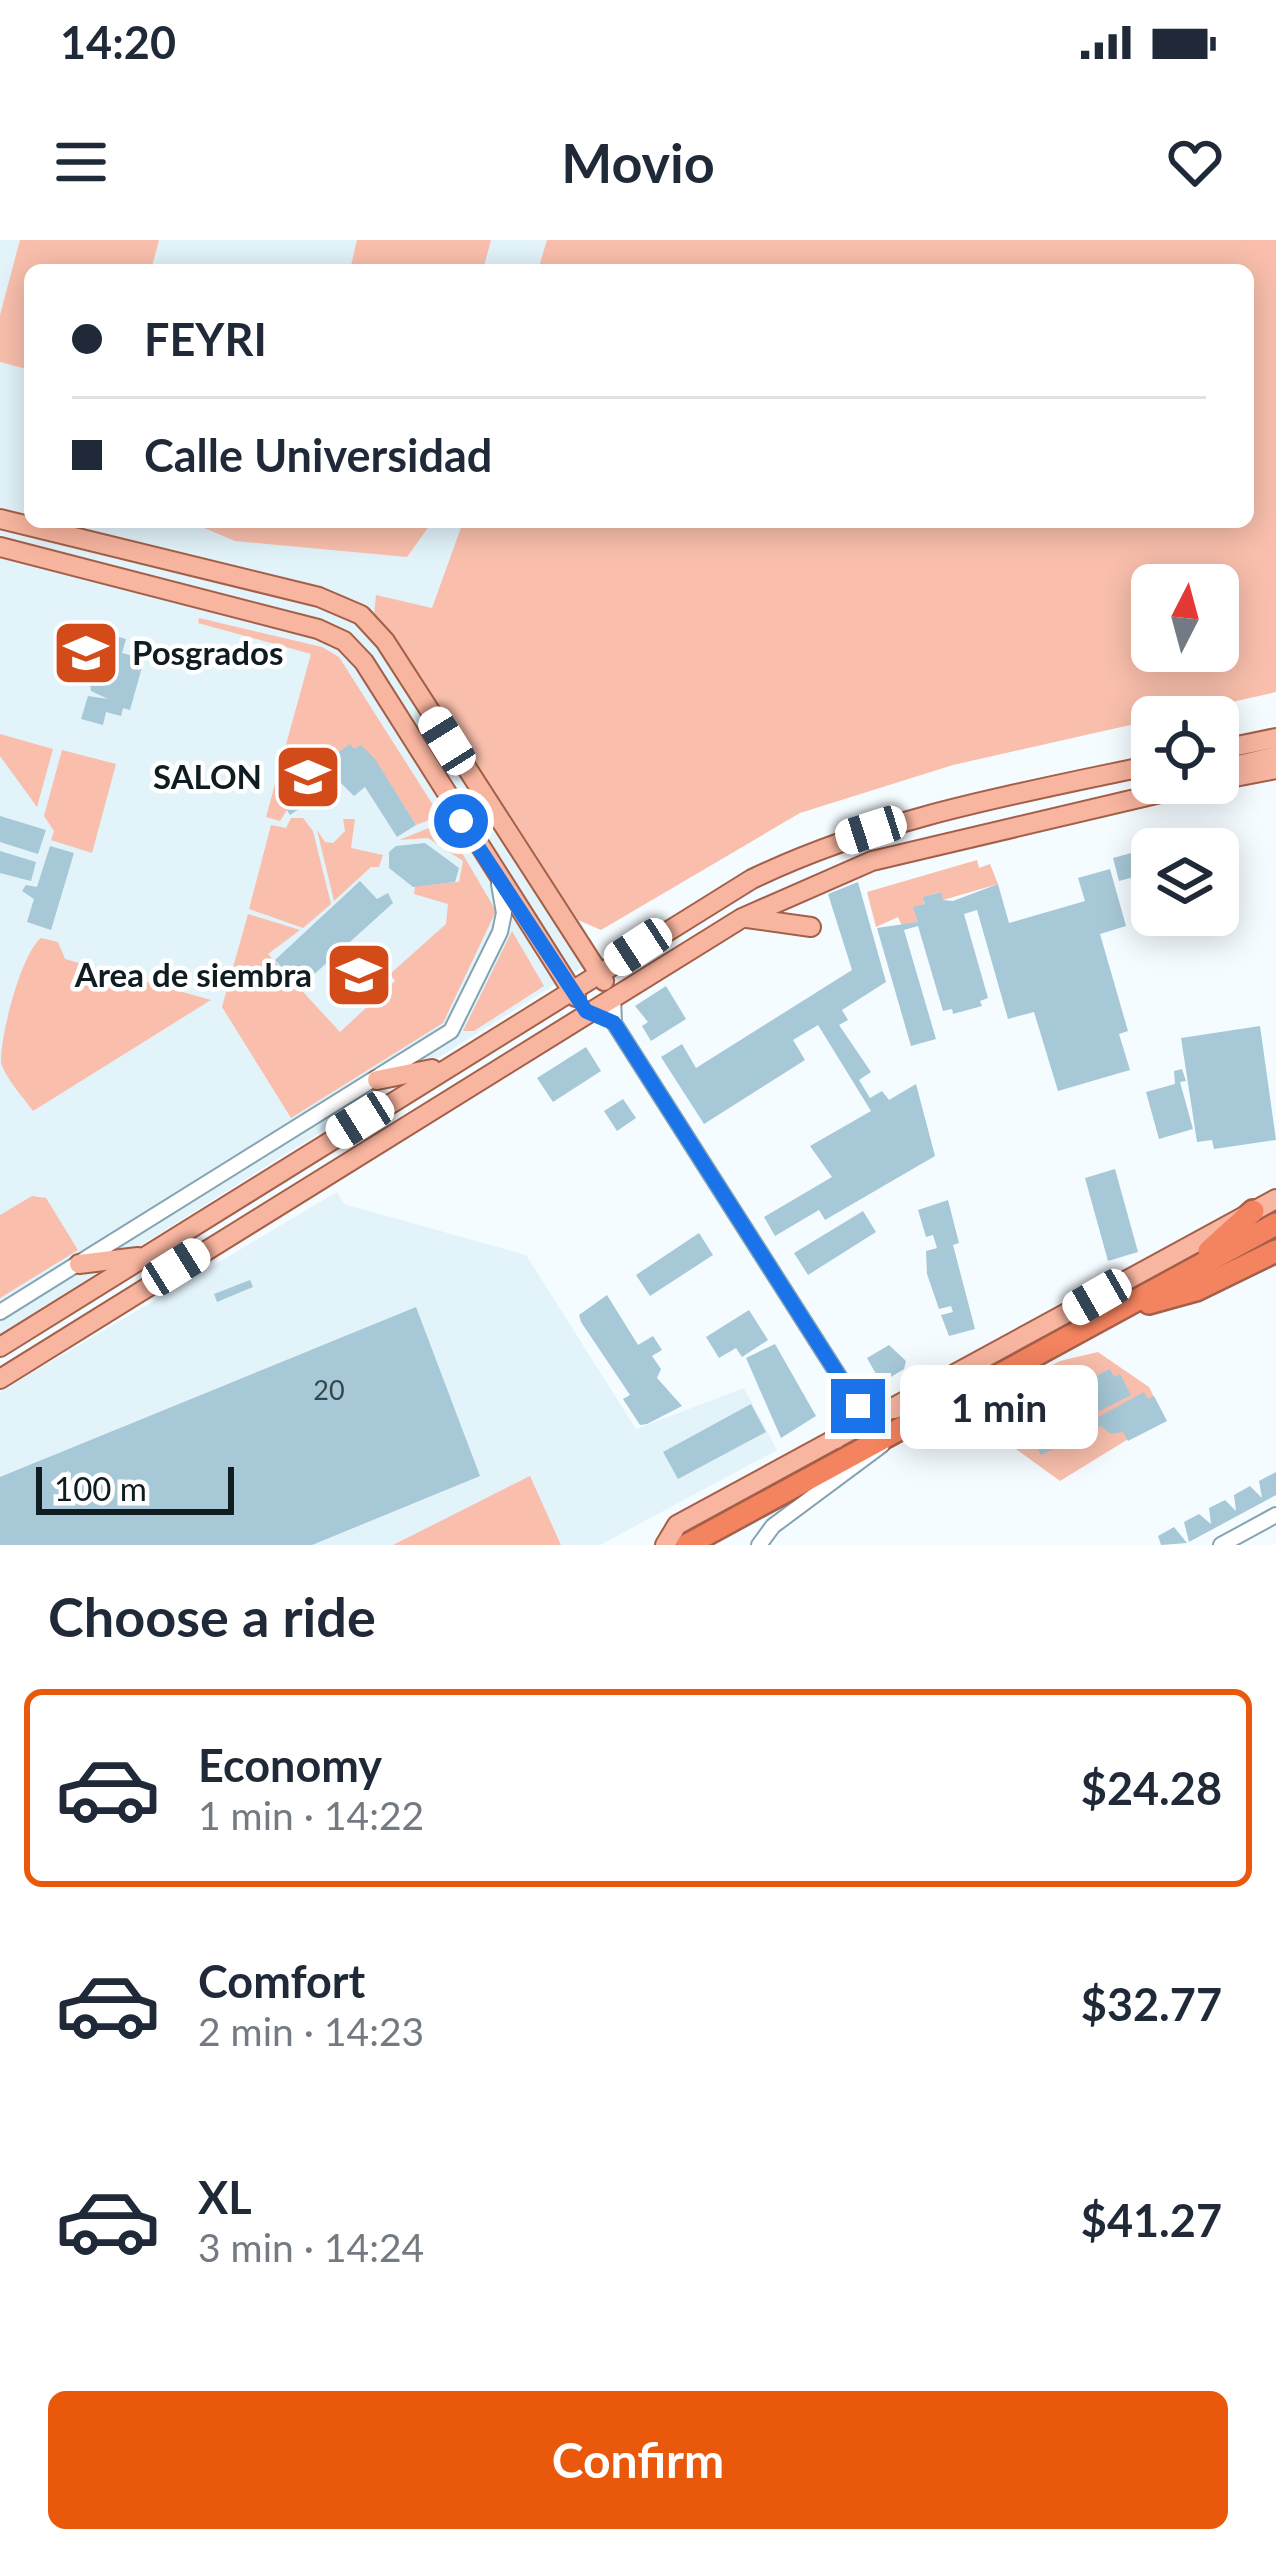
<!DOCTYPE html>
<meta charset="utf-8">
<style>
:root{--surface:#fff;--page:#f2f2f3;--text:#1f2937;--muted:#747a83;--line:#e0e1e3;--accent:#ea580c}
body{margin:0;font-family:Lato,sans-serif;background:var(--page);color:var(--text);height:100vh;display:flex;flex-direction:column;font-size:45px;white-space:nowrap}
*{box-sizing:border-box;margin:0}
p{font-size:39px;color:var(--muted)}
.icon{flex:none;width:66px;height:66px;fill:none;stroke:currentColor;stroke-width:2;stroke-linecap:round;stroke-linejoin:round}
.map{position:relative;height:1305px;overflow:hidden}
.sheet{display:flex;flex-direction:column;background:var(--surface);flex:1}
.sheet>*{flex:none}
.banner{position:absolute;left:24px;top:24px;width:1230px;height:264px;border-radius:18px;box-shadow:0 6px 30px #0003;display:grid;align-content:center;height:264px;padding:0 48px;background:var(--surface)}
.needle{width:78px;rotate:6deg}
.fabs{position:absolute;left:1131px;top:324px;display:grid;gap:24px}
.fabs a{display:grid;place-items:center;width:108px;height:108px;border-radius:18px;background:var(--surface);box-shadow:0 6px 30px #0003;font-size:60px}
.scale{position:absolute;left:36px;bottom:30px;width:198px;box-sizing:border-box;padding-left:12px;border:6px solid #0f1c21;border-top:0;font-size:33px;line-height:42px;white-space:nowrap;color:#0f1c21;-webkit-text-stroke:9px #fff;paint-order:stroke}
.end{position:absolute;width:54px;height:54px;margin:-27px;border:15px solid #1a73e8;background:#fff;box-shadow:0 0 0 6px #fff}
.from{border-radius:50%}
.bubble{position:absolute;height:84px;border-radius:18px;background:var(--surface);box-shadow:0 6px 30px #0003;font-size:39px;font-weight:700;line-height:84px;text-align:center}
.car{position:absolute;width:36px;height:72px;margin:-36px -18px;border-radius:15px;box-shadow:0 0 9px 3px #0007;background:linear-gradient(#fff 24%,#345 0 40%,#fff 0 76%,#345 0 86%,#fff 0)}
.banner b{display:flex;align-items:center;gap:42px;height:114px;font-size:45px}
.banner b+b{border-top:3px solid var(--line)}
.banner i{width:30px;height:30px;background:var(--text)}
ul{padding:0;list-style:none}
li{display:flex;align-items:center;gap:36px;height:198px;margin:0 24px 18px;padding:0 24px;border:6px solid transparent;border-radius:18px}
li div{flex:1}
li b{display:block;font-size:45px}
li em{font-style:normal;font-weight:700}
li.on{border-color:var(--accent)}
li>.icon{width:108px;height:108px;stroke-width:1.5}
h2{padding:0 48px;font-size:54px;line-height:144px}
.action{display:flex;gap:24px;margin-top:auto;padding:24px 48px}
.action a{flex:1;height:138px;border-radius:18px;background:var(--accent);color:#fff;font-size:48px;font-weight:700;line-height:138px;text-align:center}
.status{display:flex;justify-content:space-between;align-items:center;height:84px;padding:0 60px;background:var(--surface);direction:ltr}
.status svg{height:33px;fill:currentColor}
header{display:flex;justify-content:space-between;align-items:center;height:156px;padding:0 48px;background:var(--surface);font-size:54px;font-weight:700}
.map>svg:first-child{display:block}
.built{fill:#e2f3fa}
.green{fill:#f9bfac;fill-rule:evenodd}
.building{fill:#a7c8d7}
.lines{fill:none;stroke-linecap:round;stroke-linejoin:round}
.minor-casing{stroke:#84a4b2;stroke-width:18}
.major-casing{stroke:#a45f49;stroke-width:22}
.highway-casing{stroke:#a45f49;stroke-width:26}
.minor{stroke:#fff;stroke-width:14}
.major{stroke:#f8b59f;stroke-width:18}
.highway{stroke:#f4835f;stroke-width:21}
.route{stroke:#1a73e8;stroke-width:15}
.labels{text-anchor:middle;stroke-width:9;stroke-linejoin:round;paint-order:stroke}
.number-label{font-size:27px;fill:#35474e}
.poi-label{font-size:33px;font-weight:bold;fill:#0f1c21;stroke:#fff;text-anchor:end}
</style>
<div class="status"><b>14:20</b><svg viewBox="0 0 49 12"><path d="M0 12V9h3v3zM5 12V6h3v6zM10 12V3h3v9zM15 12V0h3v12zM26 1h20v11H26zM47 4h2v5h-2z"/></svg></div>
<header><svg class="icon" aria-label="menu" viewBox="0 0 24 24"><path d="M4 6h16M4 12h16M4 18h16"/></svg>Movio<svg class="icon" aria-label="heart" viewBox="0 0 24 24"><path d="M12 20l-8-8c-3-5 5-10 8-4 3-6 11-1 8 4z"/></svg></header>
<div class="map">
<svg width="1276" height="1305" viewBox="0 0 1276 1305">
<rect width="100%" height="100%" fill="#f5fcff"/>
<g class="built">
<path d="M0,0H553L545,30H30V282H518L539,607L600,716L0,1094Z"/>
<path d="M337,952L344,964L526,1015L636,1189L744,1148L777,1210L600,1305H561L532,1242L403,1305H0V1152Z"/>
</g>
<g class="green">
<path d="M20,0H159L151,30H30V130L0,122V75Z"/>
<path d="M357,0H491L483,30H350Z"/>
<path d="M547,0H1276V452L953,525L800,573L601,690L578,680L374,375L376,355L432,368L463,282H1248V30H538ZM1152,345H1218V411H1152Z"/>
<path d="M190,282H432L407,317L235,301Z"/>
<path d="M199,378L322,407L339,417L440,576L416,585L375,520L287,570L280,581L266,577L311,414L198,383Z"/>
<path d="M0,494L53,509L37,567L0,516Z"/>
<path d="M62,510L116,524L92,613L51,600L54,591L44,576Z"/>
<path d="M291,578H303L313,591L331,664L303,688L249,669L271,585L286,588Z"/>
<path d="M343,579H355L351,608L383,615L379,627H371L334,661L317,590L325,602L333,603L345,591Z"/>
<path d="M444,582L496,671L443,783L291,878L222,767L248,674L300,690L268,714L340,792L395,741L390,734L446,684L448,664L414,654L415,646L459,642L463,621L428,598L399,600Z"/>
<path d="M977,620L979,628L990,624L998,644L943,660L940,652L924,657L925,664L914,668L918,682L902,686L898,677L876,687L867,652Z"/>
<path d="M512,691L544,746L474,791H463Z"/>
<path d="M41,698L58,702L65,719L211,760L33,871C23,857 6,839 1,823C0,796 21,714 41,698Z"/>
<path d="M32,956L46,958L78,1010L0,1058V975Z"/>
<path d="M1098,1112L1149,1147L1164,1177L1060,1241L983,1185L971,1168L1060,1121Z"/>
<path d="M530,1236L561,1305H393Z"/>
</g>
<g class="building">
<path d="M104,393L126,399L122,413L137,417L135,425L142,427L130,470L123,468L121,476L106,472L103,485L81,479L88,456L108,459L91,451L88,431L98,423H118L98,417Z"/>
<path d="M350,504L354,509L361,505L375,519L416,585L397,597L365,547L354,556L340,542L290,575L278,556Z"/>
<path d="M0,576L46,590L38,614L0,602Z"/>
<path d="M1144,597L1152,632L1119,641L1113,618L1135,612L1132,601Z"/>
<path d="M425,603L459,628L455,642L413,647L389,628V612L396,606Z"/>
<path d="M50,606L74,613L51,690L27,682L34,659L22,651L26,645L37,647Z"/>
<path d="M0,611L36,622L31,641L0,633Z"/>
<path d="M1110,629L1126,686L1100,694L1128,791L1119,794L1130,830L1058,851L1034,772L1008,779L977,670L964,674L988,758L980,761L982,766L953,774L952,769L943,771L918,686L904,690L936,799L911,806L877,688L918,682L913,667L925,664L923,657L941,652L943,660L953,661L998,644L1009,683L1085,661L1078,638Z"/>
<path d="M360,641L377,659L388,653L393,663L300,747L275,720Z"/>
<path d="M858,642L886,742L842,770L848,780L839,785L871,832L859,840L870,858L882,851L889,860L916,844L935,916L825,980L819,970L775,996L764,977L832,937L810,906L871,871L818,785L793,800L805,820L704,884L661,817L682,804L696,828L852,730L828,654Z"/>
<path d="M666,746L686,779L651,801L642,786L648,782L635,766Z"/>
<path d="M1260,786L1276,900L1214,909L1212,900L1197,902L1181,798Z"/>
<path d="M586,807L601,831L553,862L537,838Z"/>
<path d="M1182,829L1186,841L1180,842L1193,889L1159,899L1146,852L1175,844L1174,831Z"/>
<path d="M623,859L636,878L617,891L604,871Z"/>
<path d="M1115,929L1138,1012L1108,1021L1085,938Z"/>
<path d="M948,960L959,1003L953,1005L975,1089L949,1096L941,1075L953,1072L951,1066L939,1069L927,1034L926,1011L937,1008L933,995L926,997L918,970Z"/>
<path d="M863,971L876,992L808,1035L794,1013Z"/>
<path d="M699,993L713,1015L650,1056L636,1035Z"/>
<path d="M250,1040L253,1047L217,1062L214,1054Z"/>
<path d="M607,1055L638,1105L653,1096L662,1110L652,1116L661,1129L657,1138L682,1166L647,1184L640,1185L623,1159L630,1155L581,1082L579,1075Z"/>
<path d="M416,1067L480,1236L312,1305H0V1237Z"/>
<path d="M749,1070L768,1100L742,1117L736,1108L719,1118L706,1097Z"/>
<path d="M775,1104L816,1176L781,1198L746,1118Z"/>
<path d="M889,1105L906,1121L904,1129L881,1143L867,1118Z"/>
<path d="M1110,1129L1114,1137L1120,1134L1131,1155L1039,1202L1031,1188L1023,1192L1018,1182L1002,1190L999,1184Z"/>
<path d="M1144,1152L1148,1159L1154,1156L1167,1181L1128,1201L1123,1192L1111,1194L1101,1186L1041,1215L1038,1210Z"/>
<path d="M751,1164L766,1192L678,1239L663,1212Z"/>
<path d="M1276,1232V1255L1189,1302L1184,1282L1199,1274L1211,1284L1209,1268L1225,1260L1236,1271L1234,1255L1250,1246L1262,1258L1259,1241Z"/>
<path d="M1174,1287L1187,1303L1161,1305L1158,1296Z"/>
</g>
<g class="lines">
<defs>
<g id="minor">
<path d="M613,756L614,783L858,1166"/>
<path d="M0,1072L451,791L500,692L504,673L499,644"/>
<path d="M759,1305L773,1286L882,1205"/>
<path d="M1221,1305L1276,1275"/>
</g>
<g id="major">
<path d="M0,279L319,357L361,375L385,401L604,741"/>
<path d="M0,307L318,389L344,401L364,422L576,757"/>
<path d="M1218,510L1276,498"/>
<path d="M1218,530L1276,516"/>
<path d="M1235,537L1276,529"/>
<path d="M747,678L811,687"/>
<path d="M377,840L432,829"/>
<path d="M79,1024L138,1017"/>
<path d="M0,1107L752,639C879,578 1015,554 1152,525"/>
<path d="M0,1139L742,678L872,621L1203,543"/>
<path d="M836,1199L858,1166L895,1169"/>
<path d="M665,1305L677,1285L1276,959"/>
</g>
<g id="highway">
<path d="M1209,1011L1253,971"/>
<path d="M1149,1063L1196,1050L1276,1011"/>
<path d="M687,1305L1276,984"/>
</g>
</defs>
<use href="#minor" class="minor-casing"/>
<use href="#major" class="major-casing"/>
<use href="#highway" class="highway-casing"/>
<use href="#minor" class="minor"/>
<use href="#major" class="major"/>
<use href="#highway" class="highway"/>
</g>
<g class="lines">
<path class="route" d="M461,581L586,771L614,783L858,1166"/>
</g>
<defs>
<symbol id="school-square" viewBox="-11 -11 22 22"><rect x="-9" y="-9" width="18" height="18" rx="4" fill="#d24b18" stroke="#fff"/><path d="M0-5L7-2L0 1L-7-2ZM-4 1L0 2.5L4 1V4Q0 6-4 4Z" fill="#fff"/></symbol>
<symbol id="university-square" viewBox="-11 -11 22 22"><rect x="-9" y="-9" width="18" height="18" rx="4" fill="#d24b18" stroke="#fff"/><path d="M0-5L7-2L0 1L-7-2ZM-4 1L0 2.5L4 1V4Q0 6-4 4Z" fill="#fff"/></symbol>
</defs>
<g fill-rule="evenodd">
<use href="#school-square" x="48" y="375" width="76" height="76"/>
<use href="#university-square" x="270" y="499" width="76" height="76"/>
<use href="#school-square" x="321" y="697" width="76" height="76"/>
</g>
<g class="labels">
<g class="number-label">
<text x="329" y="1160">20</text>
</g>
<g class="poi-label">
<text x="132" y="425" text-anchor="start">Posgrados</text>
<text x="262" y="549">SALON</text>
<text x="312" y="747">Area de siembra</text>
</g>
</g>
</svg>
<div class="fabs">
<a><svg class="needle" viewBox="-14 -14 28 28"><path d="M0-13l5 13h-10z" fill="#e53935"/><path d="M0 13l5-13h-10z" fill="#747a83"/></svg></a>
<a><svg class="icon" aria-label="locate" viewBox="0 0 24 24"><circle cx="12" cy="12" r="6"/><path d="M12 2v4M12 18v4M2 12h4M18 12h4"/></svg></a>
<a><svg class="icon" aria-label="layers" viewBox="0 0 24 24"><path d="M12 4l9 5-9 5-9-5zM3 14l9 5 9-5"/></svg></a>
</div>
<div class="scale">100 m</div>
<i class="end from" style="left:461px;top:581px"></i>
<i class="end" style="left:858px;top:1166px"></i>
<div class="bubble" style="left:900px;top:1125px;width:198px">1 min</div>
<i class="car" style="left:447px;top:501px;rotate:328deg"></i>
<i class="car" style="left:871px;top:590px;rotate:252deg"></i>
<i class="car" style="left:638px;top:707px;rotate:237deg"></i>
<i class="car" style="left:360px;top:880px;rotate:238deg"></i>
<i class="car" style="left:176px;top:1027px;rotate:58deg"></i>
<i class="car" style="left:1097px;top:1057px;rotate:240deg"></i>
<div class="banner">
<b><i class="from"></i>FEYRI</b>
<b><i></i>Calle Universidad</b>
</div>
</div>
<section class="sheet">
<h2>Choose a ride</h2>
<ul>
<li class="on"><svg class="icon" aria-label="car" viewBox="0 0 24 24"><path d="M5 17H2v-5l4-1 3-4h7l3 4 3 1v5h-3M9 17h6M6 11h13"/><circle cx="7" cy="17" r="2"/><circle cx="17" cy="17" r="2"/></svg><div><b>Economy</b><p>1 min · 14:22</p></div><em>$24.28</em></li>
<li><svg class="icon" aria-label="car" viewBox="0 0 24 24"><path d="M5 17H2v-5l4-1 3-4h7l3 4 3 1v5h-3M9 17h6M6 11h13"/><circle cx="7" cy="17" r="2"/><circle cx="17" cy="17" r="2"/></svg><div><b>Comfort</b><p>2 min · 14:23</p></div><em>$32.77</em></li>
<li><svg class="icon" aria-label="car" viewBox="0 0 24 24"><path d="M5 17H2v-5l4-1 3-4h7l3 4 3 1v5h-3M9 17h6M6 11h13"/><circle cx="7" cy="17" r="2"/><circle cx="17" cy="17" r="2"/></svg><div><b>XL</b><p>3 min · 14:24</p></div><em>$41.27</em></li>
</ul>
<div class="action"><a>Confirm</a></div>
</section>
